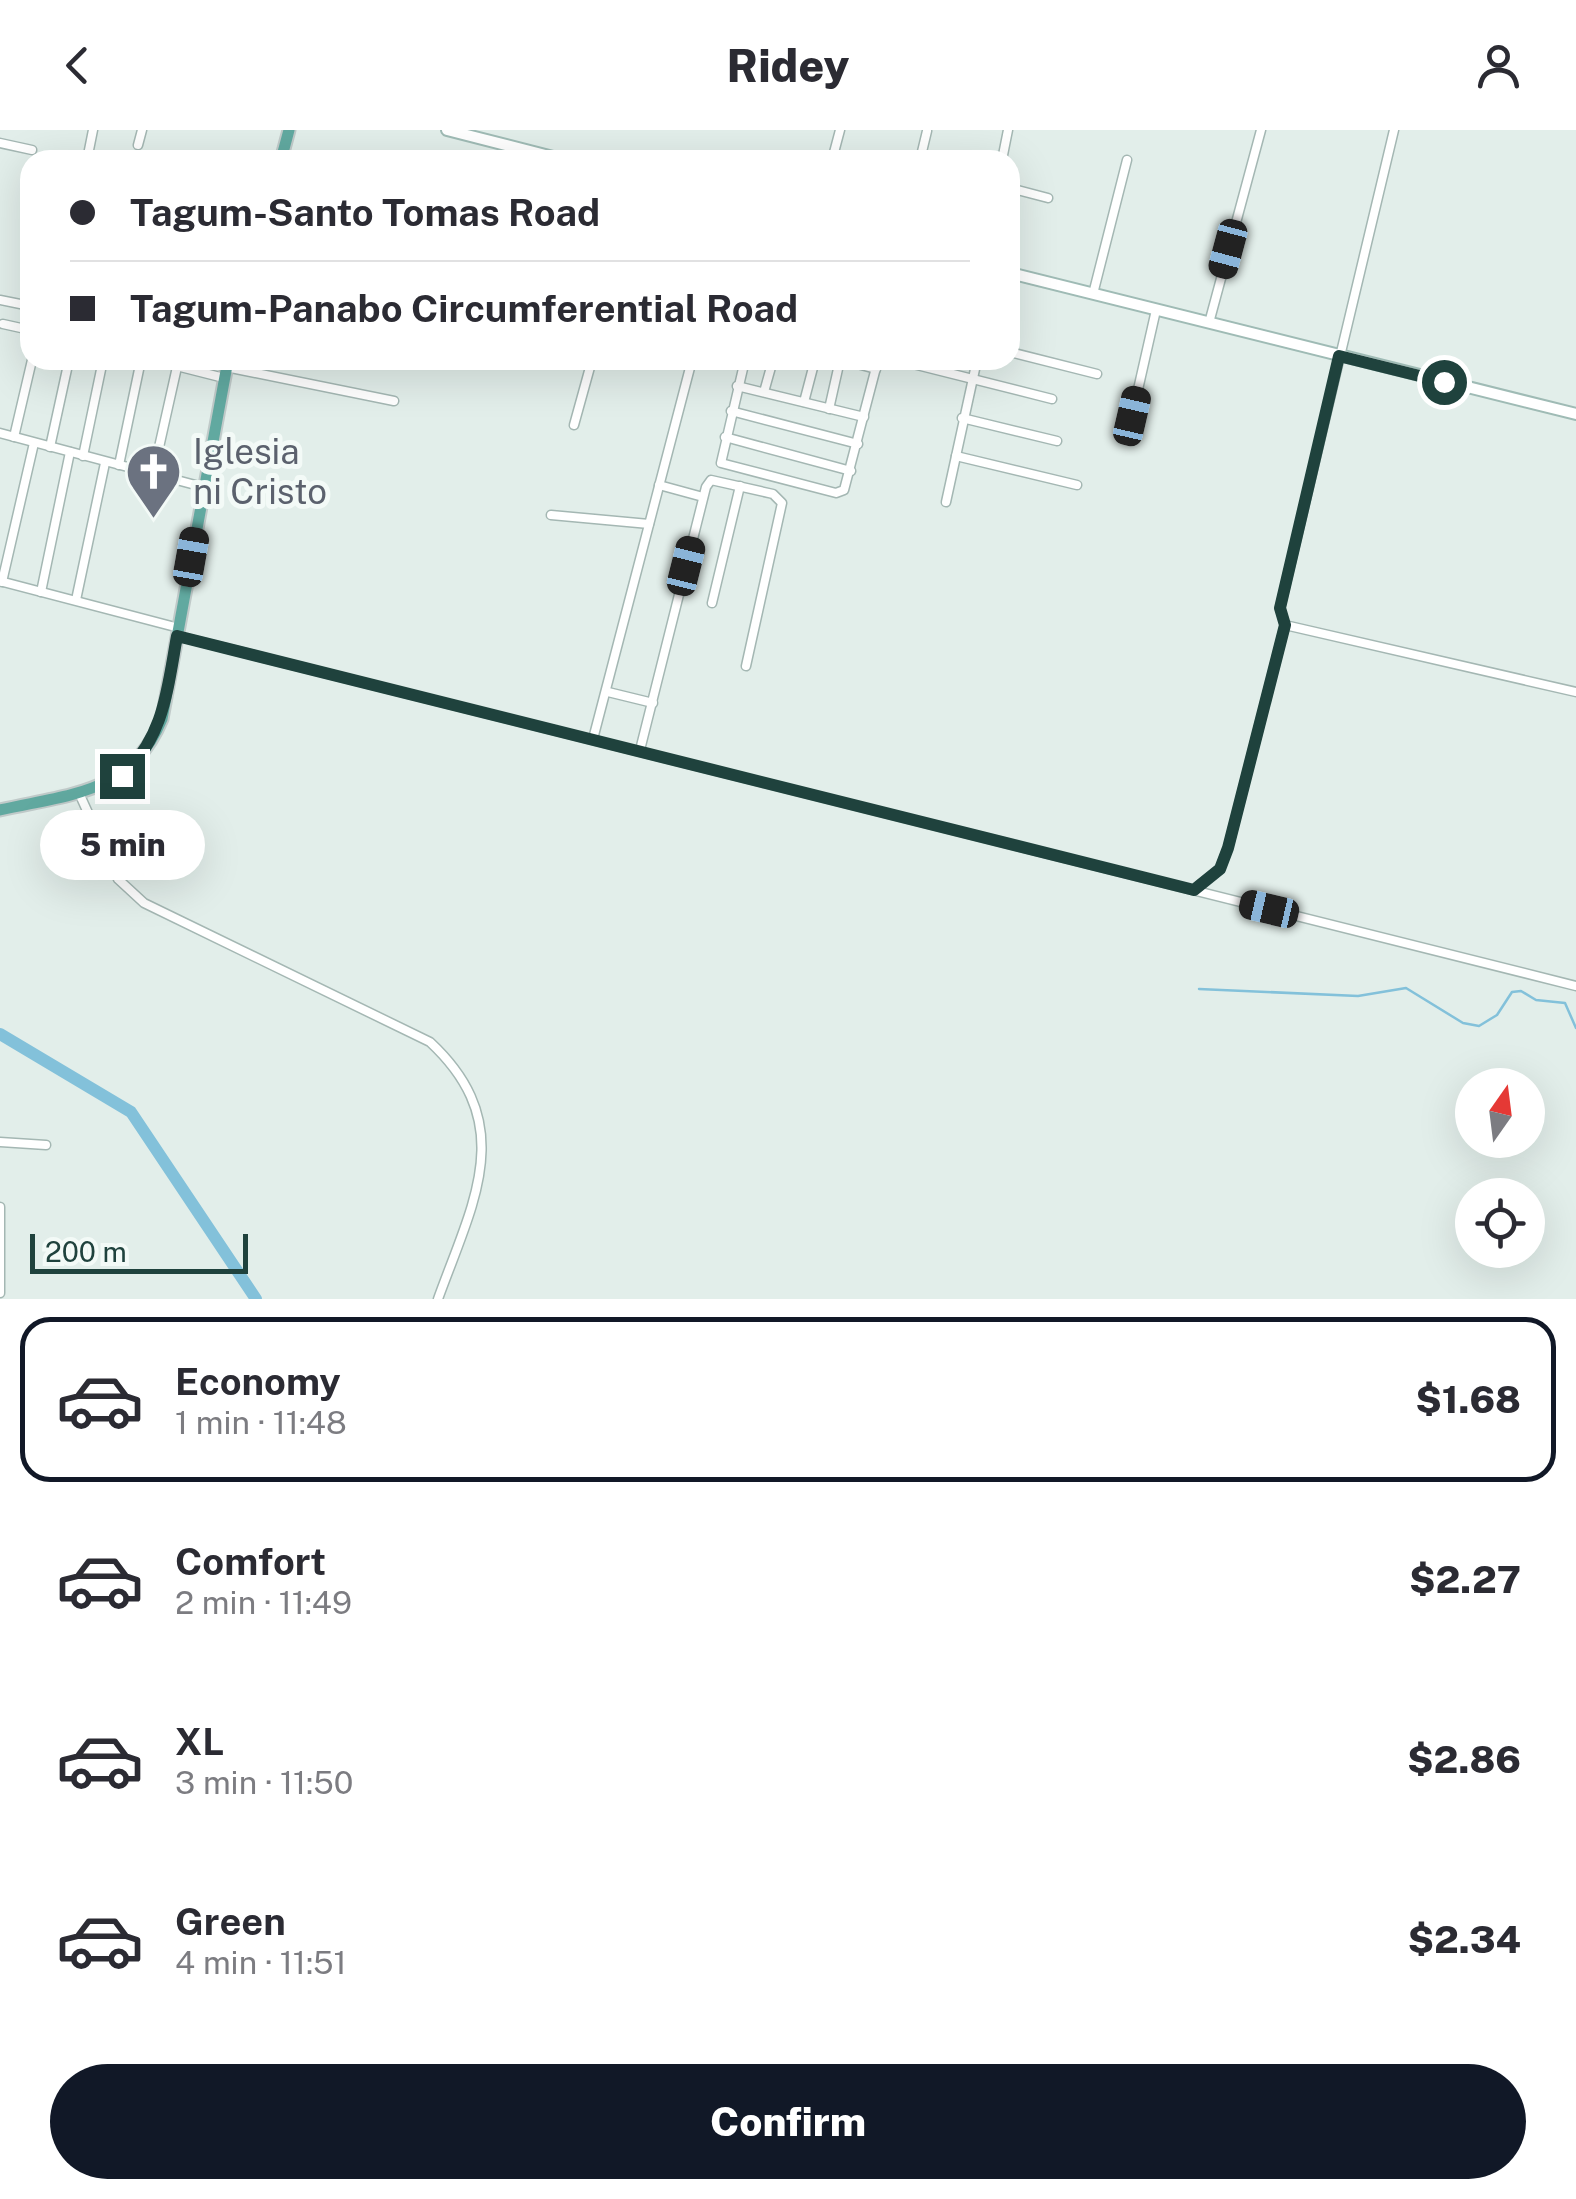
<!DOCTYPE html>
<meta charset="utf-8">
<style>
:root{--surface:#fff;--page:#f2f2f3;--text:#2b2b33;--muted:#7c7c81;--line:#e1e1e2;--accent:#111827}
body{margin:0;font-family:"Public Sans",sans-serif;background:var(--page);color:var(--text);height:100vh;display:flex;flex-direction:column;font-size:38px;white-space:nowrap}
*{box-sizing:border-box;margin:0}
p{font-size:32px;color:var(--muted)}
.icon{flex:none;width:55px;height:55px;fill:none;stroke:currentColor;stroke-width:2;stroke-linecap:round;stroke-linejoin:round}
.map{position:relative;height:1169px;overflow:hidden}
.drawer{display:flex;flex-direction:column;background:var(--surface);flex:1}
.drawer>*{flex:none}
.top-card{position:absolute;left:20px;top:20px;width:1000px;height:220px;border-radius:30px;box-shadow:0 10px 40px #0002;display:grid;align-content:center;height:220px;padding:0 50px;background:var(--surface)}
.needle{width:65px;rotate:14deg}
.controls{position:absolute;left:1455px;top:938px;display:grid;gap:20px}
.controls a{display:grid;place-items:center;width:90px;height:90px;border-radius:50%;background:var(--surface);box-shadow:0 10px 40px #0002;font-size:50px}
.scale{position:absolute;left:30px;bottom:25px;width:218px;box-sizing:border-box;padding-left:10px;border:5px solid #1f423d;border-top:0;font-size:28px;line-height:35px;white-space:nowrap;color:#1f423d;-webkit-text-stroke:8px #f3faf7;paint-order:stroke}
.end{position:absolute;width:45px;height:45px;margin:-22px;border:12px solid #1f423d;background:#fff;box-shadow:0 0 0 5px #fff}
.from{border-radius:50%}
.bubble{position:absolute;height:70px;border-radius:35px;background:var(--surface);box-shadow:0 10px 40px #0002;font-size:32px;font-weight:800;line-height:70px;text-align:center}
.car{position:absolute;width:30px;height:60px;margin:-30px -15px;border-radius:12px;box-shadow:0 0 8px 2px #0007;background:linear-gradient(#222 24%,#8ab4d8 0 40%,#222 0 76%,#8ab4d8 0 86%,#222 0)}
.top-card b{display:flex;align-items:center;gap:35px;height:95px;font-size:38px}
.top-card b+b{border-top:2px solid var(--line)}
.top-card i{width:25px;height:25px;background:var(--text)}
ul{padding:18px 0 0;list-style:none}
li{display:flex;align-items:center;gap:30px;height:165px;margin:0 20px 15px;padding:0 30px;border:5px solid transparent;border-radius:30px}
li div{flex:1}
li b{display:block;font-size:38px}
li em{font-style:normal;font-weight:800}
li.active{border-color:var(--accent)}
li>.icon{width:90px;height:90px;stroke-width:1.5}
.action{display:flex;gap:20px;margin-top:auto;padding:20px 50px}
.action a{flex:1;height:115px;border-radius:60px;background:var(--accent);color:#fff;font-size:40px;font-weight:800;line-height:115px;text-align:center}
header{display:flex;justify-content:space-between;align-items:center;height:130px;padding:0 50px;background:var(--surface);font-size:45px;font-weight:800}
.map>svg:first-child{display:block}
.lines{fill:none;stroke-linecap:round;stroke-linejoin:round}
.stream{stroke:#83c1da;stroke-width:2.5}
.river{stroke:#83c1da;stroke-width:12}
.street-casing{stroke:#a4b7b3;stroke-width:11}
.secondary-casing{stroke:#9fbbb5;stroke-width:14}
.primary-casing{stroke:#c0cac9;stroke-width:15}
.street{stroke:#fff;stroke-width:8}
.secondary{stroke:#fff;stroke-width:10}
.primary{stroke:#61a9a0;stroke-width:11}
.route{stroke:#1f423d;stroke-width:12}
.labels{text-anchor:middle;stroke-width:10;stroke-linejoin:round;paint-order:stroke}
.worship-label{font-size:35px;fill:#5b616d;stroke:#f3faf7;text-anchor:start}
</style>
<header><svg class="icon" aria-label="back" viewBox="0 0 24 24"><path d="M15 5l-7 7 7 7"/></svg>Ridey<svg class="icon" aria-label="person" viewBox="0 0 24 24"><circle cx="12" cy="8" r="4"/><path d="M4 21q1-7 8-7t8 7"/></svg></header>
<div class="map">
<svg width="1576" height="1169" viewBox="0 0 1576 1169">
<rect width="100%" height="100%" fill="#e2eeea"/>
<g class="lines">
<path class="stream" d="M1199,859L1358,866L1406,858L1463,893L1479,896L1497,885L1512,862L1521,861L1536,870L1565,873L1576,898"/>
<path class="river" d="M0,904L131,982L256,1169"/>
<defs>
<g id="street">
<path d="M0,13L32,20"/>
<path d="M138,15L142,0"/>
<path d="M87,30L93,0"/>
<path d="M832,30L840,0"/>
<path d="M920,30L927,1"/>
<path d="M1002,30L1008,0"/>
<path d="M1010,58L1048,68"/>
<path d="M1093,164L1127,30"/>
<path d="M0,170L30,176"/>
<path d="M1209,193L1261,0"/>
<path d="M3,194L30,200"/>
<path d="M1010,222L1097,244"/>
<path d="M153,230L224,248"/>
<path d="M745,230L721,333L836,363L844,360L878,230"/>
<path d="M842,230L876,239"/>
<path d="M909,233L1052,269"/>
<path d="M226,237L394,271"/>
<path d="M737,256L864,287"/>
<path d="M764,262L773,230"/>
<path d="M804,272L815,230"/>
<path d="M829,279L840,230"/>
<path d="M731,281L858,314"/>
<path d="M1132,286L1156,180"/>
<path d="M962,288L1057,311"/>
<path d="M574,295L592,230"/>
<path d="M0,303L203,357"/>
<path d="M14,307L32,230"/>
<path d="M725,307L851,341"/>
<path d="M50,317L69,230"/>
<path d="M83,326L103,230"/>
<path d="M956,326L1077,355"/>
<path d="M119,335L141,230"/>
<path d="M153,344L177,237"/>
<path d="M659,355L703,367"/>
<path d="M946,372L977,230"/>
<path d="M551,385L649,394"/>
<path d="M0,451L179,498"/>
<path d="M2,452L34,313"/>
<path d="M41,462L70,322"/>
<path d="M76,470L105,333"/>
<path d="M712,473L740,356"/>
<path d="M1285,495L1576,562"/>
<path d="M177,506L1576,856"/>
<path d="M608,562L653,573"/>
<path d="M593,609L692,230"/>
<path d="M640,620L706,357L711,350L773,364L782,373L746,536"/>
<path d="M79,663L118,749L144,773L430,912C519,995 473,1072 438,1169"/>
<path d="M1193,760L1220,739L1228,718L1285,495L1280,478L1394,0"/>
<path d="M0,1012L46,1015"/>
<path d="M0,1077V1163"/>
</g>
<g id="secondary">
<path d="M447,0L565,30"/>
<path d="M1010,143L1576,284"/>
</g>
<g id="primary">
<path d="M281,30L289,0"/>
<path d="M0,680C70,664 131,664 162,589L228,230"/>
</g>
</defs>
<use href="#street" class="street-casing"/>
<use href="#secondary" class="secondary-casing"/>
<use href="#primary" class="primary-casing"/>
<use href="#street" class="street"/>
<use href="#secondary" class="secondary"/>
<use href="#primary" class="primary"/>
</g>
<g class="lines">
<path class="route" d="M122,646C164,607 167,561 177,506L1194,760L1220,739L1228,718L1285,495L1280,478L1339,226L1444,252"/>
</g>
<defs>
<symbol id="church-pin" viewBox="-11 -11 22 30"><path d="M0 17L-7.5 6A9.5 9.5 0 1 1 7.5 6Z" fill="#6b7280" stroke="#f3faf7"/><path d="M-1.2-6h2.4v3.5h3.3v2.4h-3.3V6h-2.4V-.1h-3.3v-2.4h3.3Z" fill="#fff"/></symbol>
</defs>
<g fill-rule="evenodd">
<use href="#church-pin" x="122" y="310" width="63" height="86"/>
</g>
<g class="labels">
<g class="worship-label">
<text x="193" y="334">Iglesia<tspan x="193" dy="40">ni Cristo</tspan></text>
</g>
</g>
</svg>
<div class="controls">
<a><svg class="needle" viewBox="-14 -14 28 28"><path d="M0-13l5 13h-10z" fill="#e53935"/><path d="M0 13l5-13h-10z" fill="#7c7c81"/></svg></a>
<a><svg class="icon" aria-label="locate" viewBox="0 0 24 24"><circle cx="12" cy="12" r="6"/><path d="M12 2v4M12 18v4M2 12h4M18 12h4"/></svg></a>
</div>
<div class="scale">200 m</div>
<i class="end from" style="left:1444px;top:252px"></i>
<i class="end" style="left:122px;top:646px"></i>
<div class="bubble" style="left:40px;top:680px;width:165px">5 min</div>
<i class="car" style="left:1228px;top:119px;rotate:195deg"></i>
<i class="car" style="left:1132px;top:286px;rotate:13deg"></i>
<i class="car" style="left:191px;top:427px;rotate:10deg"></i>
<i class="car" style="left:686px;top:436px;rotate:14deg"></i>
<i class="car" style="left:1269px;top:779px;rotate:283deg"></i>
<div class="top-card">
<b><i class="from"></i>Tagum-Santo Tomas Road</b>
<b><i></i>Tagum-Panabo Circumferential Road</b>
</div>
</div>
<section class="drawer">
<ul>
<li class="active"><svg class="icon" aria-label="car" viewBox="0 0 24 24"><path d="M5 17H2v-5l4-1 3-4h7l3 4 3 1v5h-3M9 17h6M6 11h13"/><circle cx="7" cy="17" r="2"/><circle cx="17" cy="17" r="2"/></svg><div><b>Economy</b><p>1 min · 11:48</p></div><em>$1.68</em></li>
<li><svg class="icon" aria-label="car" viewBox="0 0 24 24"><path d="M5 17H2v-5l4-1 3-4h7l3 4 3 1v5h-3M9 17h6M6 11h13"/><circle cx="7" cy="17" r="2"/><circle cx="17" cy="17" r="2"/></svg><div><b>Comfort</b><p>2 min · 11:49</p></div><em>$2.27</em></li>
<li><svg class="icon" aria-label="car" viewBox="0 0 24 24"><path d="M5 17H2v-5l4-1 3-4h7l3 4 3 1v5h-3M9 17h6M6 11h13"/><circle cx="7" cy="17" r="2"/><circle cx="17" cy="17" r="2"/></svg><div><b>XL</b><p>3 min · 11:50</p></div><em>$2.86</em></li>
<li><svg class="icon" aria-label="car" viewBox="0 0 24 24"><path d="M5 17H2v-5l4-1 3-4h7l3 4 3 1v5h-3M9 17h6M6 11h13"/><circle cx="7" cy="17" r="2"/><circle cx="17" cy="17" r="2"/></svg><div><b>Green</b><p>4 min · 11:51</p></div><em>$2.34</em></li>
</ul>
<div class="action"><a>Confirm</a></div>
</section>
